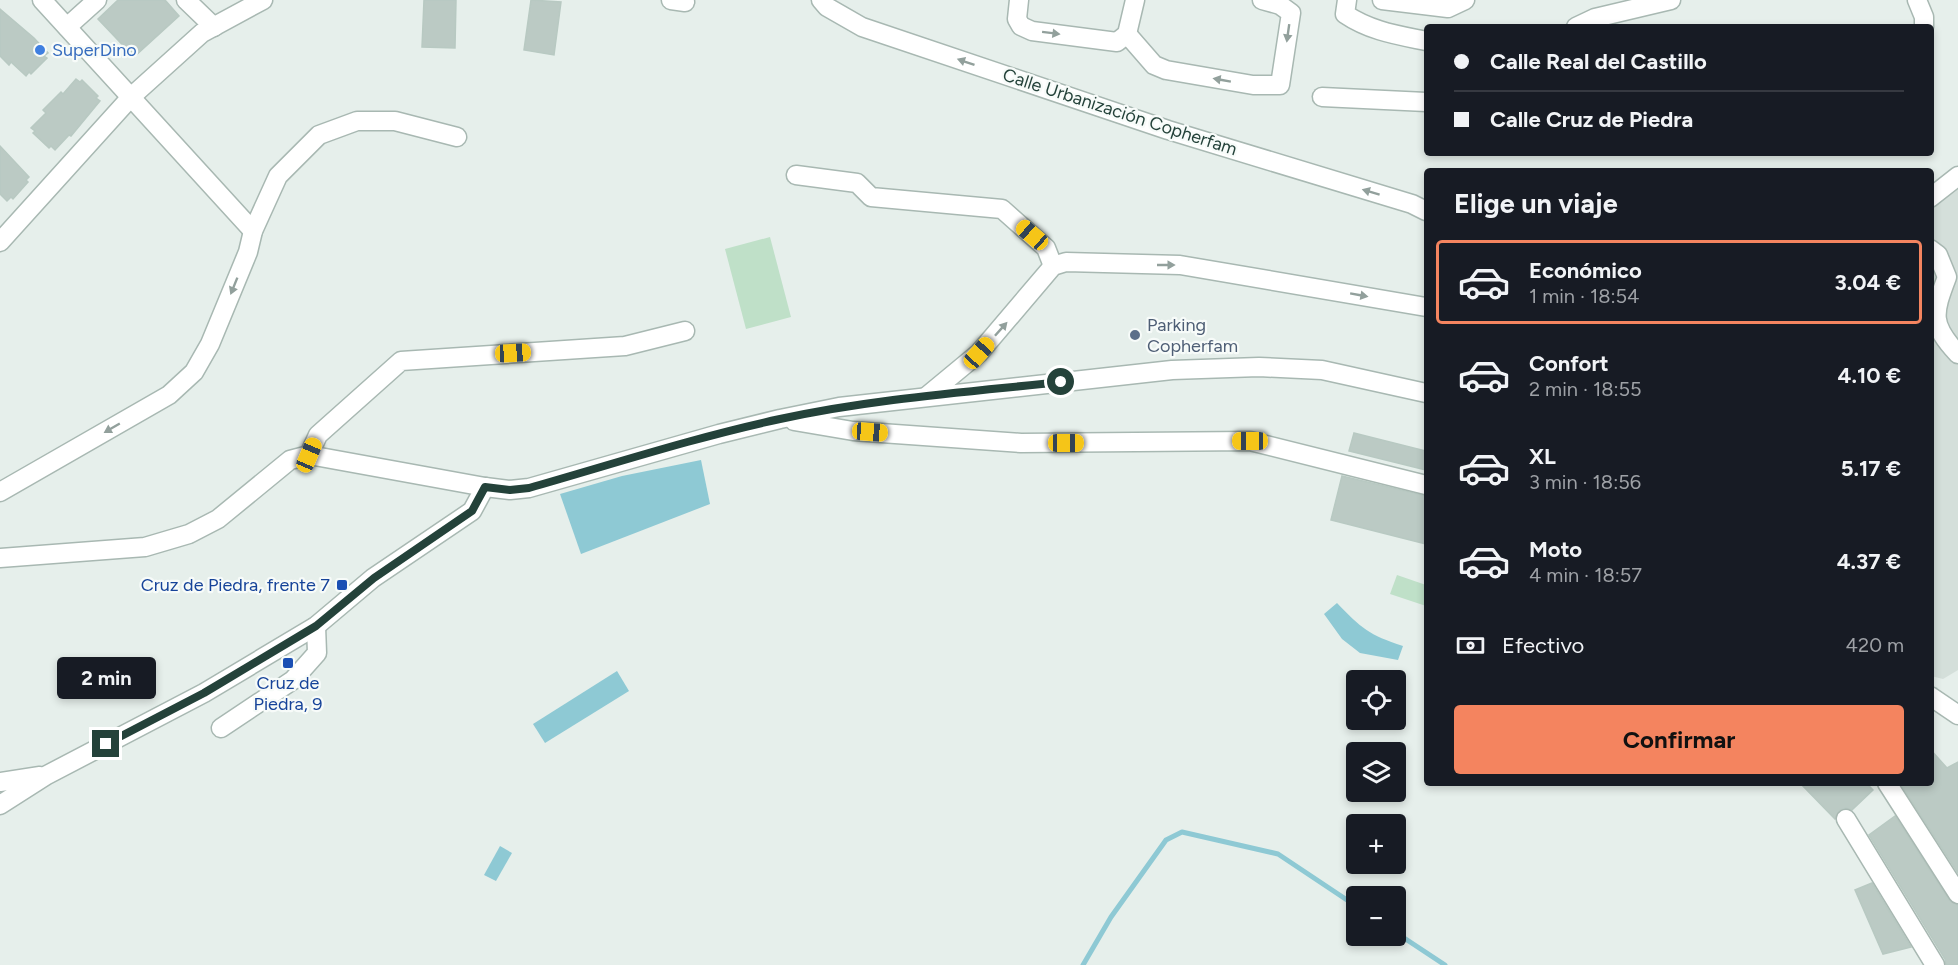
<!DOCTYPE html>
<html lang="es">
<meta charset="utf-8">
<style>
:root{--surface:#171b24;--page:#20242c;--text:#f1f3f6;--muted:#9ea1a6;--line:#363941;--accent:#f4845f}
body{margin:0;font-family:Figtree,sans-serif;background:var(--page);color:var(--text);height:100vh;display:flex;flex-direction:column;font-size:22px;white-space:nowrap}
*{box-sizing:border-box;margin:0}
p{font-size:20px;color:var(--muted)}
.icon{flex:none;width:33px;height:33px;fill:none;stroke:currentColor;stroke-width:2;stroke-linecap:round;stroke-linejoin:round}
.map{position:relative;flex:1;overflow:hidden}
.panel{position:absolute;left:1424px;top:168px;width:510px;height:618px;display:flex;flex-direction:column;background:var(--surface);border-radius:6px;box-shadow:0 3px 9px #0003}
.panel>*{flex:none}
.banner{position:absolute;left:1424px;top:24px;width:510px;height:132px;border-radius:6px;box-shadow:0 3px 9px #0003;display:grid;align-content:center;height:132px;padding:0 30px;background:var(--surface)}
.tools{position:absolute;left:1346px;top:670px;display:grid;gap:12px}
.tools a{display:grid;place-items:center;width:60px;height:60px;border-radius:6px;background:var(--surface);box-shadow:0 3px 9px #0003;font-size:30px}
.end{position:absolute;width:27px;height:27px;margin:-14px;border:8px solid #24423a;background:#fff;box-shadow:0 0 0 3px #fff}
.from{border-radius:50%}
.bubble{position:absolute;height:42px;border-radius:6px;background:var(--surface);box-shadow:0 3px 9px #0003;font-size:20px;font-weight:700;line-height:42px;text-align:center}
.car{position:absolute;width:18px;height:36px;margin:-18px -9px;border-radius:8px;box-shadow:0 0 4px 2px #0007;background:linear-gradient(#f5c518 24%,#345 0 40%,#f5c518 0 76%,#345 0 86%,#f5c518 0)}
.banner b{display:flex;align-items:center;gap:21px;height:57px;font-size:22px}
.banner b+b{border-top:2px solid var(--line)}
.banner i{width:15px;height:15px;background:var(--text)}
ul{padding:0;list-style:none}
li{display:flex;align-items:center;gap:18px;height:84px;margin:0 12px 9px;padding:0 18px;border:3px solid transparent;border-radius:6px}
li div{flex:1}
li b{display:block;font-size:22px}
li em{font-style:normal;font-weight:700}
li.on{border-color:var(--accent)}
li>.icon{width:54px;height:54px;stroke-width:1.5}
h2{padding:0 30px;font-size:27px;line-height:72px}
.pay{display:flex;align-items:center;gap:15px;height:66px;padding:0 30px;font-size:22px}
.pay p{margin-inline-start:auto}
.primary-button{display:flex;gap:12px;margin-top:auto;padding:12px 30px}
.primary-button a{flex:1;height:69px;border-radius:6px;background:var(--accent);color:#111;font-size:24px;font-weight:700;line-height:69px;text-align:center}
.map>svg:first-child{display:block}
.built{fill:#d4dfda}
.green{fill:#bfe0c8}
.water{fill:#8ec9d4}
.lines{fill:none;stroke-linecap:round;stroke-linejoin:round}
.stream{stroke:#8ec9d4;stroke-width:5}
.building{fill:#bbcac4;stroke:#b8c9c2;stroke-width:1.5}
.minor-casing{stroke:#a8b8b2;stroke-width:21}
.minor{stroke:#fff;stroke-width:18}
.oneway{fill:#92a09c}
.route{stroke:#24423a;stroke-width:8}
.shop-dot{fill:#3f7fe0;stroke:#f7fbf9;stroke-width:2}
.service-dot{fill:#5c6f8a;stroke:#f7fbf9;stroke-width:2}
.transit-dot{fill:#1a4fb4;stroke:#f7fbf9;stroke-width:2}
.labels{text-anchor:middle;stroke-width:4.5;stroke-linejoin:round;paint-order:stroke}
.shop-label{font-size:18px;fill:#366cbe;stroke:#f7fbf9;text-anchor:start}
.street-label{font-size:18px;fill:#24423a;stroke:#f7fbf9}
.service-label{font-size:18px;fill:#4e5e75;stroke:#f7fbf9;text-anchor:start}
.transit-label{font-size:18px;fill:#164399;stroke:#f7fbf9;text-anchor:end}
</style>
<div class="map">
<svg width="1958" height="965" viewBox="0 0 1958 965">
<rect width="100%" height="100%" fill="#e6efeb"/>
<path class="built" d="M1958,187V670L1943,679L1931,676V209Z"/>
<g class="green">
<path d="M770,237L791,317L746,329L725,249Z"/>
<path d="M1397,575L1426,585V606L1390,594Z"/>
</g>
<g class="water">
<path d="M701,460L710,504L581,554L560,494L622,476Z"/>
<path d="M1337,603C1361,628 1369,635 1403,646L1398,660L1360,653L1342,639L1324,614Z"/>
<path d="M617,671L629,691L545,743L533,724Z"/>
<path d="M500,846L512,853L496,881L484,875Z"/>
</g>
<g class="lines">
<g class="stream">
<path d="M1395,932L1445,965"/>
<path d="M1083,965L1111,917L1166,840L1182,832L1278,854L1356,906"/>
</g>
</g>
<g class="building">
<path d="M118,0H165L179,16L134,57L98,19Z"/>
<path d="M424,0H456L455,48L422,47Z"/>
<path d="M531,0L561,2L554,55L524,50Z"/>
<path d="M0,9L34,38L48,53L44,56L47,58L31,74L29,72L26,76L11,62L9,65L0,56Z"/>
<path d="M76,79L80,82L82,80L98,96L96,98L100,101L71,136L69,135L55,150L51,146L49,148L33,133L35,131L31,128L46,113L43,110L61,92L63,94Z"/>
<path d="M0,146L29,177L26,180L28,182L13,199L11,197L7,201L0,194Z"/>
<path d="M1354,433L1426,451V470L1349,451Z"/>
<path d="M1342,476L1426,496V544L1331,520Z"/>
<path d="M1930,749L1947,768L1958,762V873L1900,783H1930Z"/>
<path d="M1800,783H1866L1873,790L1852,810L1846,808L1840,810L1835,819Z"/>
<path d="M1895,816L1949,900L1958,905V965H1946L1945,959L1869,835Z"/>
<path d="M1872,883L1911,947L1883,954L1855,890Z"/>
</g>
<g class="lines">
<defs>
<g id="minor">
<path d="M42,0L253,231"/>
<path d="M186,0L214,27"/>
<path d="M671,0L685,2"/>
<path d="M821,0L827,7L862,27L1168,130L1412,204L1426,211"/>
<path d="M1019,0L1017,19L1021,26L1032,31L1117,42L1127,34L1135,0"/>
<path d="M1347,0L1345,14C1370,31 1397,35 1426,41"/>
<path d="M1382,0L1448,8L1465,0"/>
<path d="M1917,0L1924,17V27"/>
<path d="M67,27L97,0"/>
<path d="M1576,27L1595,18L1671,0"/>
<path d="M1127,34L1154,65L1166,70L1253,85H1280L1291,13L1280,5L1262,0"/>
<path d="M1322,97L1426,102"/>
<path d="M796,175L857,183L871,197L1002,209L1046,248L1053,266"/>
<path d="M1930,198L1958,176"/>
<path d="M0,242L131,97L202,33L263,0"/>
<path d="M1930,249L1938,255L1947,277C1933,314 1930,324 1958,354"/>
<path d="M927,396L979,353L1053,266L1066,262L1180,265L1426,307"/>
<path d="M794,421L853,431L1021,443L1250,441L1426,485"/>
<path d="M309,455L318,435L401,361L625,346L685,331"/>
<path d="M0,492L169,395L194,372L210,344L248,252L253,231L278,176L319,135L357,121H395L457,137"/>
<path d="M0,558L145,547L189,534L218,519L290,460L309,455L485,487L510,490L529,488L719,434L780,419L839,407L1172,370L1259,367L1322,370L1426,393"/>
<path d="M1930,696L1958,715"/>
<path d="M221,728L293,680L317,653L316,626"/>
<path d="M0,782L40,776"/>
<path d="M1887,783L1958,894"/>
<path d="M0,805L47,775L204,693L316,626L373,578L472,511L485,487"/>
<path d="M1846,819L1935,965"/>
</g>
</defs>
<use href="#minor" class="minor-casing"/>
<use href="#minor" class="minor"/>
</g>
<defs><path id="oneway-solid" d="M-6-.8H1V-3.2L6.5 0L1 3.2V.8H-6Z" transform="scale(1.5)"/></defs>
<g class="oneway">
<use href="#oneway-solid" transform="translate(1051 33) rotate(7)"/>
<use href="#oneway-solid" transform="translate(1288 33) rotate(98)"/>
<use href="#oneway-solid" transform="translate(966 62) rotate(-161)"/>
<use href="#oneway-solid" transform="translate(1222 80) rotate(-170)"/>
<use href="#oneway-solid" transform="translate(1371 192) rotate(-163)"/>
<use href="#oneway-solid" transform="translate(1166 265)"/>
<use href="#oneway-solid" transform="translate(234 286) rotate(112)"/>
<use href="#oneway-solid" transform="translate(1359 295) rotate(10)"/>
<use href="#oneway-solid" transform="translate(1001 329) rotate(-48)"/>
<use href="#oneway-solid" transform="translate(112 428) rotate(150)"/>
</g>
<g class="lines">
<path class="route" d="M106,744L204,693L316,626L374,578L472,511L485,487L510,490L529,488C613,464 696,437 780,419C872,399 967,392 1061,382"/>
</g>
<circle class="shop-dot" cx="40" cy="50" r="6"/>
<circle class="service-dot" cx="1135" cy="335" r="6"/>
<g class="transit-dot">
<rect x="336" y="579" width="12" height="12" rx="3"/>
<rect x="282" y="657" width="12" height="12" rx="3"/>
</g>
<g class="labels">
<g class="shop-label">
<text x="52" y="56">SuperDino</text>
</g>
<g class="street-label">
<text transform="translate(1120 112) rotate(18)" y="6">Calle Urbanización Copherfam</text>
</g>
<g class="service-label">
<text x="1147" y="331">Parking<tspan x="1147" dy="21">Copherfam</tspan></text>
</g>
<g class="transit-label">
<text x="330" y="591">Cruz de Piedra, frente 7</text>
<text x="288" y="689" text-anchor="middle">Cruz de<tspan x="288" dy="21">Piedra, 9</tspan></text>
</g>
</g>
</svg>
<div class="tools">
<a><svg class="icon" aria-label="locate" viewBox="0 0 24 24"><circle cx="12" cy="12" r="6"/><path d="M12 2v4M12 18v4M2 12h4M18 12h4"/></svg></a>
<a><svg class="icon" aria-label="layers" viewBox="0 0 24 24"><path d="M12 4l9 5-9 5-9-5zM3 14l9 5 9-5"/></svg></a>
<a>+</a>
<a>−</a>
</div>
<i class="end from" style="left:1061px;top:382px"></i>
<i class="end" style="left:106px;top:744px"></i>
<div class="bubble" style="left:57px;top:657px;width:99px">2 min</div>
<i class="car" style="left:1032px;top:235px;rotate:311deg"></i>
<i class="car" style="left:513px;top:353px;rotate:87deg"></i>
<i class="car" style="left:979px;top:353px;rotate:42deg"></i>
<i class="car" style="left:870px;top:432px;rotate:94deg"></i>
<i class="car" style="left:1250px;top:441px;rotate:270deg"></i>
<i class="car" style="left:1066px;top:443px;rotate:90deg"></i>
<i class="car" style="left:309px;top:455px;rotate:23deg"></i>
<div class="banner">
<b><i class="from"></i>Calle Real del Castillo</b>
<b><i></i>Calle Cruz de Piedra</b>
</div>
<section class="panel">
<h2>Elige un viaje</h2>
<ul>
<li class="on"><svg class="icon" aria-label="car" viewBox="0 0 24 24"><path d="M5 17H2v-5l4-1 3-4h7l3 4 3 1v5h-3M9 17h6M6 11h13"/><circle cx="7" cy="17" r="2"/><circle cx="17" cy="17" r="2"/></svg><div><b>Económico</b><p>1 min · 18:54</p></div><em>3.04 €</em></li>
<li><svg class="icon" aria-label="car" viewBox="0 0 24 24"><path d="M5 17H2v-5l4-1 3-4h7l3 4 3 1v5h-3M9 17h6M6 11h13"/><circle cx="7" cy="17" r="2"/><circle cx="17" cy="17" r="2"/></svg><div><b>Confort</b><p>2 min · 18:55</p></div><em>4.10 €</em></li>
<li><svg class="icon" aria-label="car" viewBox="0 0 24 24"><path d="M5 17H2v-5l4-1 3-4h7l3 4 3 1v5h-3M9 17h6M6 11h13"/><circle cx="7" cy="17" r="2"/><circle cx="17" cy="17" r="2"/></svg><div><b>XL</b><p>3 min · 18:56</p></div><em>5.17 €</em></li>
<li><svg class="icon" aria-label="car" viewBox="0 0 24 24"><path d="M5 17H2v-5l4-1 3-4h7l3 4 3 1v5h-3M9 17h6M6 11h13"/><circle cx="7" cy="17" r="2"/><circle cx="17" cy="17" r="2"/></svg><div><b>Moto</b><p>4 min · 18:57</p></div><em>4.37 €</em></li>
</ul>
<div class="pay"><svg class="icon" aria-label="cash" viewBox="0 0 24 24"><path d="M3 7h18v10H3z"/><circle cx="12" cy="12" r="2"/></svg>Efectivo<p>420 m</p></div>
<div class="primary-button"><a>Confirmar</a></div>
</section>
</div>
